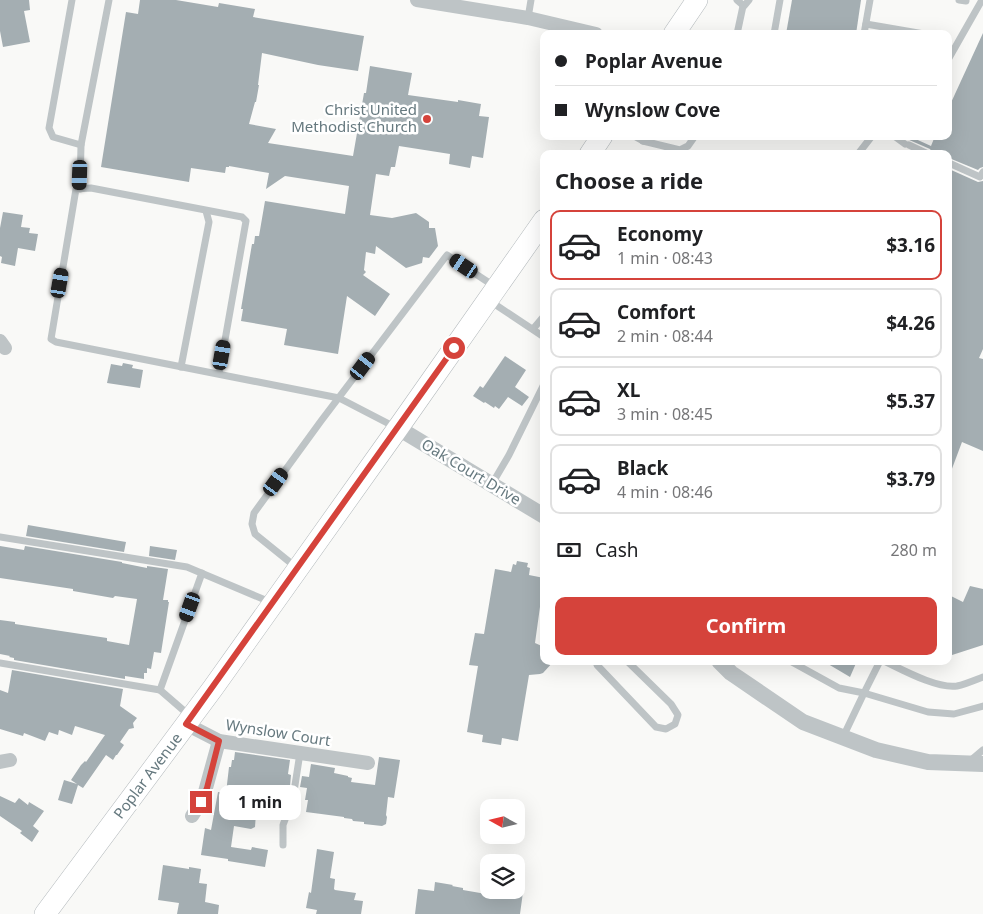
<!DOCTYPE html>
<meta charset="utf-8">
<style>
:root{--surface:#fff;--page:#f2f2f2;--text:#202124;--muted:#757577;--line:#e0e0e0;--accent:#d5433b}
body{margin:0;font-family:"Noto Sans",sans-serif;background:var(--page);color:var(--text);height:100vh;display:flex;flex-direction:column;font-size:19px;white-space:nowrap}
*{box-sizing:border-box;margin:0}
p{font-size:16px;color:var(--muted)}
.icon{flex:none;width:28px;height:28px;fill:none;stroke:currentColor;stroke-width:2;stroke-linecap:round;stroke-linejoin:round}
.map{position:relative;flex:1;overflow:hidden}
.details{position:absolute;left:540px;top:150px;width:412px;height:515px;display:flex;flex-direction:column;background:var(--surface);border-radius:10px;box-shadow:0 5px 20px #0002}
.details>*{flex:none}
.guide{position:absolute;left:540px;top:30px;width:412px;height:110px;border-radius:10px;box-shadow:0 5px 20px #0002;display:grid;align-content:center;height:110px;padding:0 15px;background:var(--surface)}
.needle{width:32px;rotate:278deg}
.controls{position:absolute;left:480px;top:799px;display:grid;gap:10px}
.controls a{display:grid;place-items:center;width:45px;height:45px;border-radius:10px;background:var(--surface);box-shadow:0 5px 20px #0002;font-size:25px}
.end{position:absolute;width:22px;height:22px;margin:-11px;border:6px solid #d5433b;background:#fff;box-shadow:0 0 0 2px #fff}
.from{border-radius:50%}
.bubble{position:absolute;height:35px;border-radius:10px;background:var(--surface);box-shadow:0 5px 20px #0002;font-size:16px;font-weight:700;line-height:35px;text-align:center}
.car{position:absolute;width:15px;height:30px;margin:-15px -8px;border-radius:6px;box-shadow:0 0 4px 1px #0007;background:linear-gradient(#222 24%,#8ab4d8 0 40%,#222 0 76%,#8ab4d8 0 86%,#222 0)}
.guide b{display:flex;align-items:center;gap:18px;height:48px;font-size:19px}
.guide b+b{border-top:1px solid var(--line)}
.guide i{width:12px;height:12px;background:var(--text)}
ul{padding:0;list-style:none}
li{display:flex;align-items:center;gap:15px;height:70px;margin:0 10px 8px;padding:0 5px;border:2px solid var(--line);border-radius:10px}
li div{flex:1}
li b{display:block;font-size:19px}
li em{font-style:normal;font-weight:700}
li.on{border-color:var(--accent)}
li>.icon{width:45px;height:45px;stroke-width:1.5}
h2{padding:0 15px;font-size:22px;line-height:60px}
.pay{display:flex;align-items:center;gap:12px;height:55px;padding:0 15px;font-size:19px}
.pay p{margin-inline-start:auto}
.cta{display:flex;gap:10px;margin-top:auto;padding:10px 15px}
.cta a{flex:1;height:58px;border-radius:10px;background:var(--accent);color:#fff;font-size:20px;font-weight:700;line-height:58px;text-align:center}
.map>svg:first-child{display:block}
.building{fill:#a4aeb2}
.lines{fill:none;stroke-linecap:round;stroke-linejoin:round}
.primary-casing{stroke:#b2b8bb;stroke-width:22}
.service{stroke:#bec4c6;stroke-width:7}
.minor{stroke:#bec4c6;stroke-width:14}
.tertiary{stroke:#bec4c6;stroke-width:16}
.primary{stroke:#fff;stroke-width:21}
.route{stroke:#d5433b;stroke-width:6}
.poi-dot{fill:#d5433b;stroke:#fff;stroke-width:2}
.labels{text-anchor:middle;stroke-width:5;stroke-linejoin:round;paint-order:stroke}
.poi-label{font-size:15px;fill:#66797f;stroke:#fff;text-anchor:end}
.street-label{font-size:15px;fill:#66797f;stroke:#fff}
</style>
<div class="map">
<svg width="983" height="914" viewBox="0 0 983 914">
<rect width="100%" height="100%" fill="#f9f9f7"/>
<g class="building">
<path d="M0,0H29L30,10L24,11L30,42L3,47L0,31Z"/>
<path d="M140,0H176L218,7L219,3L255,9L253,17L364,36L358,71L318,65L262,53L258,85H259L256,102H255L249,124L276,129L268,143L353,156L364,93H366L370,66L412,73L408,95L458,102V100L481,104L479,116L489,117L483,158L472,156L470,168L449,164L450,154L399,146L395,167H391L389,176L376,174L370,215L392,218L416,213L429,222V228H435L438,246L429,258L423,257L422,263L406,268L376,246L375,254L366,252L364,270L366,272L363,275L390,294L375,316L347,296L338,354L284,345L287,329L241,321L243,309H241L252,244H254L255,236H259L265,201L345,214L349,186L285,176L266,189L269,173L229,166V167H226L225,173L191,168L189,182L101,167L126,12L138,14Z"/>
<path d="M792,0H861L856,34H786Z"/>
<path d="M983,33V167L980,168L978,170L949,158V154H933L930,149L907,139L909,136L931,146L935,136H949V107Z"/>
<path d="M949,169L978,182L983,181V349L979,358L983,359V451L962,442L950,474H949Z"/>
<path d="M3,212L23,215L21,227L30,228L29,233L38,234L35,251L18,248L15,266L1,263L2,257L0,256V228Z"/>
<path d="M505,356L526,370L515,387L529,397L522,406L508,397L499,409L495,406L494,408L485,402L484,403L473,396L480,386L483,388Z"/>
<path d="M123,363L133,365L132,368L143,370L140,388L107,383L111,364L122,366Z"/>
<path d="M28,525L126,542L124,552L26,536Z"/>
<path d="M0,546L24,550L25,546L122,562V563L147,568V566L168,569L163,600H168V602H169L161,653L154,652L151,669L147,668V673H144V679L125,676V679L14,660V658L9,657L10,656L0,654V620L15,622V624L107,638V641L129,645L137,599L115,596L113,598L73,591V589L0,578Z"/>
<path d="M150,546L177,550L175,560L149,556Z"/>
<path d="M517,561L528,563L527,567L530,568L529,575L544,578L535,643L544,647V661H554L543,673L540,674L529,675L518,741L502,738L501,745L482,742L483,735L467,732L478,666L469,665L475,633L484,634L495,569L511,572L513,564L516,565Z"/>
<path d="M970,586L983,589V645L949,656V595L963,602Z"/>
<path d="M823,661H857L850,677Z"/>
<path d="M12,670L123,689L120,706L137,718L133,723L134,728L129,729L120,742L124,745L117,755H116L113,760L106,755L83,788L78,785L72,804L58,800L64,780L77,784L71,780L81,765L85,761L86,762L105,735L75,726L72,735L59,730L58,735L49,732L45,741L24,733L23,736L0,729V690L8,693Z"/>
<path d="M235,752L290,760L288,774L291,775L290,786L276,785L271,815L256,813L255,827L251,829L234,826L231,847L251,850L252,847L268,850L265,867L228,861V859L201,855L205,828L211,830L218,792L226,793L229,767H231L232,760H234Z"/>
<path d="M379,757L400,760L394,798L388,797L386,815L387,817L386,824L382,826L364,824V822L353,821L352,819L344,818V817L306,812L308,800H305L307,788L300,787L302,776L309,777L311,764L335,768L334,773L348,776V777L352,778L351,782L375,785Z"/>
<path d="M0,796L15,803L19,798L28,805L29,802L44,811L33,826L39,831L32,842L20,833L22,831L0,816Z"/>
<path d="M317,849L334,852L330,878L335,879L334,889L335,890L356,893L354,900L363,901L361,914H316L317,910L306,908L309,892L311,893Z"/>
<path d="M163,865L189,869V867L201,869L199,883L207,884L205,902L219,905L218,914H177L179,903L158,900Z"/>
<path d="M435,882L453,885L452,886L463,888V890L486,894V889L509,892V890L523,892L520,914H415L418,889L434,891Z"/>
</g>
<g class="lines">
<defs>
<g id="primary">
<path d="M674,34L697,0"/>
<path d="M590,154L602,136"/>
<path d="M45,914L213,688L398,428L544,220"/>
</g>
</defs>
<use href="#primary" class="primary-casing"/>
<g class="service">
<path d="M72,0L49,128L53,137L81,145"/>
<path d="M737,0L744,6L749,0"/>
<path d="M959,0L966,1"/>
<path d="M528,18L531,0"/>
<path d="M866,24L924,34"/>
<path d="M737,34L743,6"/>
<path d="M774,34L780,0"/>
<path d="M864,34L870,0"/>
<path d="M949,58L982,0"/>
<path d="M634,136L643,141L646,136"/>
<path d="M894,136L905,144"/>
<path d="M643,141L680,150L688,146L695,136"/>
<path d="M909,145L928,154"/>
<path d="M858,154L872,136"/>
<path d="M949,163L980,177L983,172"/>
<path d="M80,189L81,145L109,0"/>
<path d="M490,301L544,337"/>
<path d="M533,329L544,316"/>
<path d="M181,367L209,222L206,211"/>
<path d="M219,374L246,221L242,217L91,188L76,189L51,339L56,342L339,398L395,427"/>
<path d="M492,484L509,455L544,384"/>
<path d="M0,537L187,567L270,602"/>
<path d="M297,568L255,534L252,524L254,513L321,421L447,255L494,286"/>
<path d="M596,661L597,665L656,727L666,729L675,724L678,715L671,704L627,661"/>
<path d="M790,661L839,688L864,693L880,661"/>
<path d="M884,661C903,670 937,689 957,686C966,684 975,680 983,677"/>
<path d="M0,663L160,690L202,573"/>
<path d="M160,690L190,716"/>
<path d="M843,737L864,693L928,712L954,714L983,706"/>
<path d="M970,761L983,750"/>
<path d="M283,845V825L293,798L300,753"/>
</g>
<g class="minor">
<path d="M417,0L528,18L596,34"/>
<path d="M0,341L5,348"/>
<path d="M186,724L219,741L368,763"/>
<path d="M0,762L10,760"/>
<path d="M192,816L203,799L219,741"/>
</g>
<g class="tertiary">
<path d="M398,428L544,516"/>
<path d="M719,661L731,673L803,722L876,750L928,762L983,764"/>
</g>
<use href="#primary" class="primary"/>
</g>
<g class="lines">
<path class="route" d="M201,802L207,788L219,741L186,724L454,348"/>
</g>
<circle class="poi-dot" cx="427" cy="119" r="5"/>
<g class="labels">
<g class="poi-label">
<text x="417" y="115">Christ United<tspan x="417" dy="17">Methodist Church</tspan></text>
</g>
<g class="street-label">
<text transform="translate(471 472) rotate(31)" y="5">Oak Court Drive</text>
<text transform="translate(278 733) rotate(9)" y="5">Wynslow Court</text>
<text transform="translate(148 776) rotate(-53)" y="5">Poplar Avenue</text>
</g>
</g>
</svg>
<div class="controls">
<a><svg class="needle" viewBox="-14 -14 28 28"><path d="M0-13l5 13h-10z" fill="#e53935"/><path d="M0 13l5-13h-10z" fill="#757577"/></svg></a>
<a><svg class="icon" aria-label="layers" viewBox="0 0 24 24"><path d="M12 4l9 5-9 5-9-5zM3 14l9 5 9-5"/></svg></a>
</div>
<i class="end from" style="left:454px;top:348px"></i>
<i class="end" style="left:201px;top:802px"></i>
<div class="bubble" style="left:219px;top:785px;width:82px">1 min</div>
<i class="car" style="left:80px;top:175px;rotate:182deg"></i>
<i class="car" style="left:464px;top:266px;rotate:304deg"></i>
<i class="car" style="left:60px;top:283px;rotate:10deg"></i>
<i class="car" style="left:222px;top:355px;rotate:10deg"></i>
<i class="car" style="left:363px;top:366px;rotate:37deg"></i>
<i class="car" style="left:276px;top:482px;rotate:36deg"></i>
<i class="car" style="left:190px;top:607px;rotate:200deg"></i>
<div class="guide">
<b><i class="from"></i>Poplar Avenue</b>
<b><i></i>Wynslow Cove</b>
</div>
<section class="details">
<h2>Choose a ride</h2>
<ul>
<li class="on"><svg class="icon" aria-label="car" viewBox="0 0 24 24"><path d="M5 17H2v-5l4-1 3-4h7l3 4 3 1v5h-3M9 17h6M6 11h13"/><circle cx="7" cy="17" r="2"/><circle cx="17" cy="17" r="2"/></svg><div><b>Economy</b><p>1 min · 08:43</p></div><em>$3.16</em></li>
<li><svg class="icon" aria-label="car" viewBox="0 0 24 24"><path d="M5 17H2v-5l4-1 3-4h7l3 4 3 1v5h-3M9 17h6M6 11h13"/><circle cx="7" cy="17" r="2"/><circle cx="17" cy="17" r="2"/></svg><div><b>Comfort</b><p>2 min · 08:44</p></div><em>$4.26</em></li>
<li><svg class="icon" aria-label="car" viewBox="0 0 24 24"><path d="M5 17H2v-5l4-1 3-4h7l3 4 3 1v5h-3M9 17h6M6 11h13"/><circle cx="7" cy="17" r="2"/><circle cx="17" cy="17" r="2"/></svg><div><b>XL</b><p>3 min · 08:45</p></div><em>$5.37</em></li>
<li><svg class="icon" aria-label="car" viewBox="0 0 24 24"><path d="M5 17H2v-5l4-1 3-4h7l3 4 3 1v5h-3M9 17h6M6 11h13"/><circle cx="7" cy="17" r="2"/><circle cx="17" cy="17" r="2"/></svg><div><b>Black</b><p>4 min · 08:46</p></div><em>$3.79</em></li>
</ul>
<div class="pay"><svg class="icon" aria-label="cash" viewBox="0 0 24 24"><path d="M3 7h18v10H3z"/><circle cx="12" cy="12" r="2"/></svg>Cash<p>280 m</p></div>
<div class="cta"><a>Confirm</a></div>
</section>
</div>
